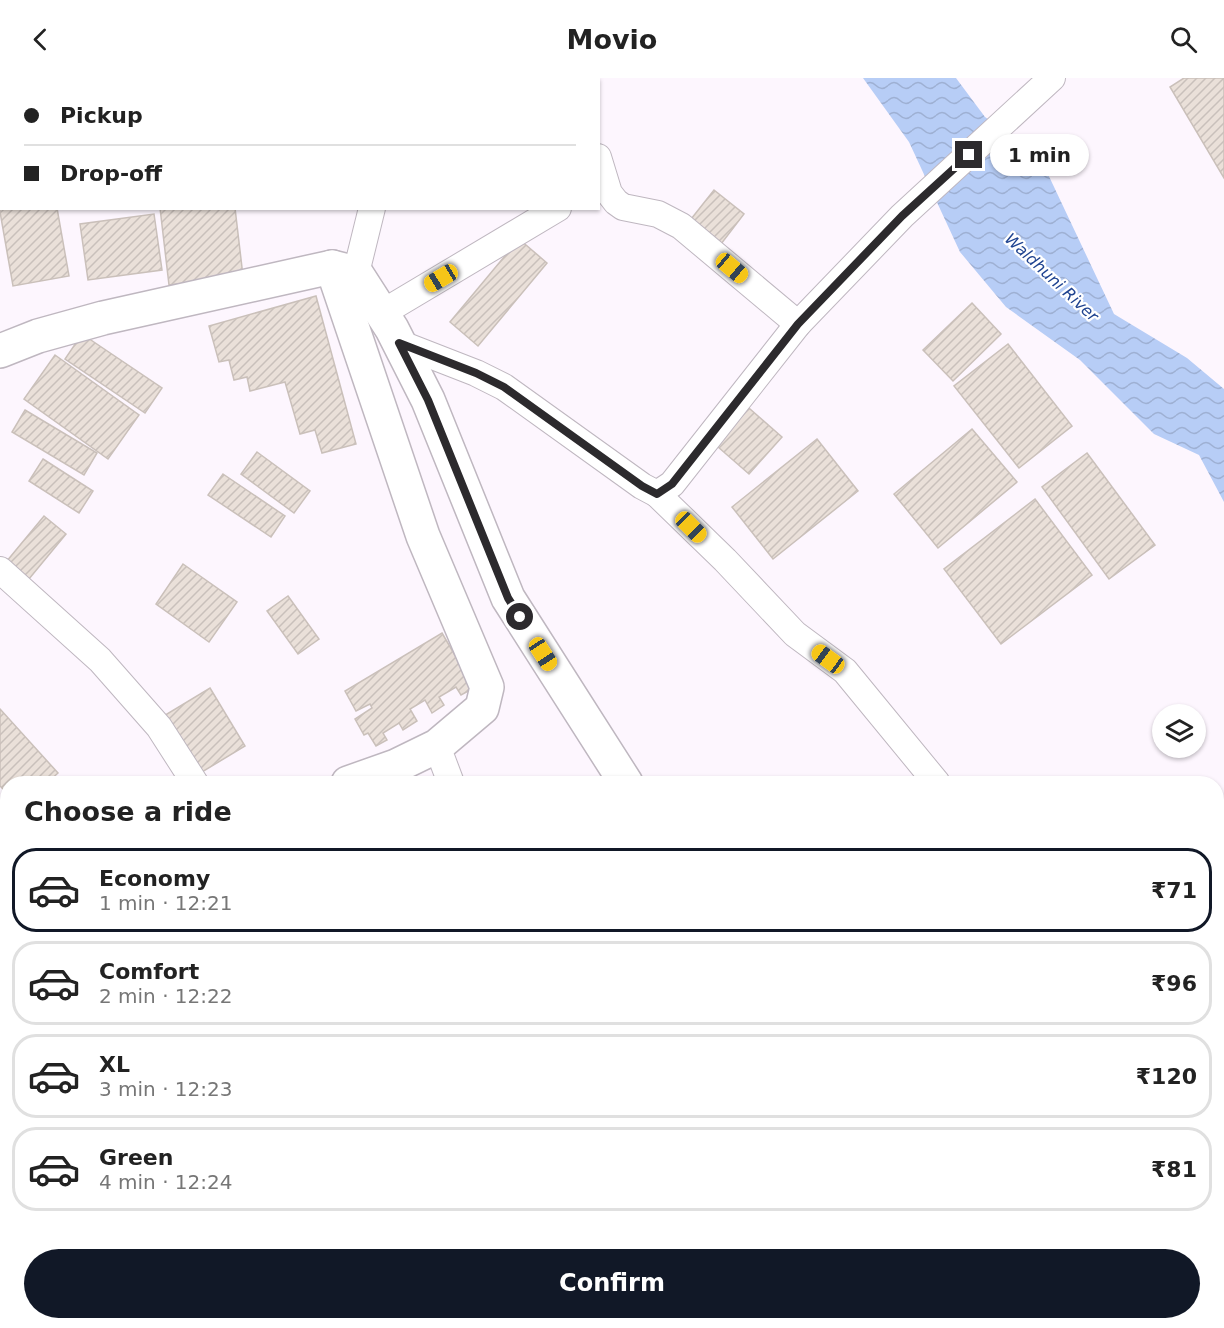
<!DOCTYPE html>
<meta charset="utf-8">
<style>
:root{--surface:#fff;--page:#f2f2f2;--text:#222;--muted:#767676;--line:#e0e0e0;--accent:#111827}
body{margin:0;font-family:"DejaVu Sans",sans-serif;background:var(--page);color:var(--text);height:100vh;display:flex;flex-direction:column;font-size:22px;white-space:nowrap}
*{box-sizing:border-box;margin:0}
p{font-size:20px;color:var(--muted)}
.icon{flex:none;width:33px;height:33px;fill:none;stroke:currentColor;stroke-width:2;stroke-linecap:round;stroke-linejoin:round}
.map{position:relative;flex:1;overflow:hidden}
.sheet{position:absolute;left:0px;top:698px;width:1224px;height:554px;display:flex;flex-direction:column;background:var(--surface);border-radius:24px 24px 0 0;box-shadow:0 2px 4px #0004}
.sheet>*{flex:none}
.top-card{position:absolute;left:0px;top:0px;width:600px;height:132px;box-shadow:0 2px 4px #0004;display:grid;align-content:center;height:132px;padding:0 24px;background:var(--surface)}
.fabs{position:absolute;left:1152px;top:626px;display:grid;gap:12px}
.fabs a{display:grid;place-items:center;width:54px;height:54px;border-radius:50%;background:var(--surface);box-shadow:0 2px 4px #0004;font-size:30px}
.end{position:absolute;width:27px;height:27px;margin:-14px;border:8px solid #2c2a2d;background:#fff;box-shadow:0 0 0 3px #fff}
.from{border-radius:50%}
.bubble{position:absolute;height:42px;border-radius:21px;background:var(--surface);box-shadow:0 2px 4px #0004;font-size:20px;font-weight:700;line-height:42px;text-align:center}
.car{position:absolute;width:18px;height:36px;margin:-18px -9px;border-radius:8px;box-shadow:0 0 4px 2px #0007;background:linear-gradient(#f5c518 24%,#345 0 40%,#f5c518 0 76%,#345 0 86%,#f5c518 0)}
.top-card b{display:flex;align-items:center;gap:21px;height:57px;font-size:22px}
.top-card b+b{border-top:2px solid var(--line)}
.top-card i{width:15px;height:15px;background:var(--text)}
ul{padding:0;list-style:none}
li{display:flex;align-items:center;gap:18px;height:84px;margin:0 12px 9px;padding:0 12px;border:3px solid var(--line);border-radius:24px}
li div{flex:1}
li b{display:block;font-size:22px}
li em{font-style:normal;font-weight:700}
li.on{border-color:var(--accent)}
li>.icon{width:54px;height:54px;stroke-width:1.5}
h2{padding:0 24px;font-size:27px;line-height:72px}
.button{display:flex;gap:12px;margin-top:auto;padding:12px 24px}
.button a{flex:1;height:69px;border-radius:36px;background:var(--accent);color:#fff;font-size:24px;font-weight:700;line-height:69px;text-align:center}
header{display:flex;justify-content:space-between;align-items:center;height:78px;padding:0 24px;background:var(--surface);font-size:27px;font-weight:700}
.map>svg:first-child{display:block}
.water{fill:url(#water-waves)}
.building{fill:url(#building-hatch);stroke:#cac0ba;stroke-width:1.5}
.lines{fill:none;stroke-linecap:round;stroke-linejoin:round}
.street-casing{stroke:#bfb7c0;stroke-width:28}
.secondary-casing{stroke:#bfb7c0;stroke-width:36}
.street{stroke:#fff;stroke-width:26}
.secondary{stroke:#fff;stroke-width:33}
.rail{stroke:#777478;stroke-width:4.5;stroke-dasharray:12 6;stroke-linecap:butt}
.route{stroke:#2c2a2d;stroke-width:8}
.labels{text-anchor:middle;stroke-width:4.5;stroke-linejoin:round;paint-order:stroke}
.water-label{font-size:16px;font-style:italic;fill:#1f4390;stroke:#fff}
</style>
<header><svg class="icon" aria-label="back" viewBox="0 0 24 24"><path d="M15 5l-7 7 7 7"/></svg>Movio<svg class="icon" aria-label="search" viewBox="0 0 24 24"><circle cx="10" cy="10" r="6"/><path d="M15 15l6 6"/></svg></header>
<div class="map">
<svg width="1224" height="1250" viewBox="0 0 1224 1250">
<defs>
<pattern id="water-waves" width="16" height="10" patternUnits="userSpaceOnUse" patternTransform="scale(1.5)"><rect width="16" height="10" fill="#b7cdf6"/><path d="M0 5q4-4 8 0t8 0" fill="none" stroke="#9eb0d3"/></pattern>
<pattern id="building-hatch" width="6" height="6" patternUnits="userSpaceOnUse" patternTransform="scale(1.5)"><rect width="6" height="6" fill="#eae0d9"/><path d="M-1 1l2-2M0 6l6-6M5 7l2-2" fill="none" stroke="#c9c0bb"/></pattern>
</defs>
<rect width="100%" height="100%" fill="#fdf6fe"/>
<g class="water">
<path d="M863,0H956L985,39L1038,75L1114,236L1187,280L1224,311V424L1199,377L1154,356L1080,282L1006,229L960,174L909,64Z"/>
<path d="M1224,748V849L1217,857V754Z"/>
<path d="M7,1207L8,1244H71L61,1250H0V1216Z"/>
</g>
<g class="building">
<path d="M0,0H35V2H2L0,20Z"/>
<path d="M262,0H327L262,2Z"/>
<path d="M1184,0H1224V100L1170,9Z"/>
<path d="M714,112L744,136L718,170L688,145Z"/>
<path d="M0,121H2V130H57L69,198L13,208L0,134Z"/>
<path d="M160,130H235L243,198L169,207Z"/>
<path d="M154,136L162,192L88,202L80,146Z"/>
<path d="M519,161L547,185L478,268L450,244Z"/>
<path d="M316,218L356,366L322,375L315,352L300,356L285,304L250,313L247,299L234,302L229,282L219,284L209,248Z"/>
<path d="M972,225L1001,256L953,303L923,272Z"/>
<path d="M82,256L162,310L145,335L65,281Z"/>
<path d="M1008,266L1072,348L1019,390L954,308Z"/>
<path d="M55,277L139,337L108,381L24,321Z"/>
<path d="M742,324L782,359L749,396L710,362Z"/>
<path d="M25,332L97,375L84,397L12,354Z"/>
<path d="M972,351L1017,404L938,470L894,416Z"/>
<path d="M817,361L858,413L773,481L732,429Z"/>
<path d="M257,374L310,413L294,435L241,396Z"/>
<path d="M1087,375L1155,467L1109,501L1042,409Z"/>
<path d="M43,381L93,413L79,435L29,403Z"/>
<path d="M223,396L285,438L271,459L208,417Z"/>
<path d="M1035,421L1092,497L1001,566L944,491Z"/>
<path d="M44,438L66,456L24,507L2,489Z"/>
<path d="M183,486L237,524L209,564L156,526Z"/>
<path d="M288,518L319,561L298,576L267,533Z"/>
<path d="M442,555L474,610L461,617L456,609L439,619L444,627L432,635L425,622L410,631L417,643L403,652L399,645L383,655L387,662L376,668L368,655L364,657L355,641L372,630L370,626L356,633L345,613Z"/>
<path d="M210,610L245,668L197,697L162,639Z"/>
<path d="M0,631L58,695L47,705H8V716L0,708Z"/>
<path d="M0,1078H3L8,1106V1158L0,1160Z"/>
</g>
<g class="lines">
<defs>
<g id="street">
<path d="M376,0L378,2"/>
<path d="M598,79L609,115L616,124L623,129L658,136L681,148L798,246"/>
<path d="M356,195L372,130"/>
<path d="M382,235L558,130"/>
<path d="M399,265L476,295L504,309L642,408L657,416L672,406L798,246L902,138L1052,0"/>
<path d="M657,416L725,482L795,556L845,593L937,705"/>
<path d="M0,492L100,582L159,649L195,705"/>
<path d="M437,668L451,705"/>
<path d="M1000,1244L1010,1250"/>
<path d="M443,1250L448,1244"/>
<path d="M913,1250L921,1244"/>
</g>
<g id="secondary">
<path d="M332,189L423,458L487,609L482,630L437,668L396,688L348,705"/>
<path d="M0,273L38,258L103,240L332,189L356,195L392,251L428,322L508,520L626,705"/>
<path d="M0,750L8,749"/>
<path d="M972,1244L976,1250"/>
</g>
</defs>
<use href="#street" class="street-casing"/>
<use href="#secondary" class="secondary-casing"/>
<use href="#street" class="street"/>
<use href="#secondary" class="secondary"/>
<g class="rail">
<path d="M1216,909L1224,904"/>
<path d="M1216,925L1224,920"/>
<path d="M681,1250L690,1244"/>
<path d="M704,1250L714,1244"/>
</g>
</g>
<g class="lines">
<path class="route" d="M520,539L508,520L428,322L399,265L476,295L504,309L642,408L657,416L672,406L798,246L902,138L969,77"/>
</g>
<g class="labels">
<g class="water-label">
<text transform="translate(1052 199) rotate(43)" y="6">Waldhuni River</text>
</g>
</g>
</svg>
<div class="fabs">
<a><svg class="icon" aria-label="layers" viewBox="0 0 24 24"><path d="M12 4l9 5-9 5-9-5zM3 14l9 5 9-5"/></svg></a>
</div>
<i class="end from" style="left:520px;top:539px"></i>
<i class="end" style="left:969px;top:77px"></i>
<div class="bubble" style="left:990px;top:56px;width:99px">1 min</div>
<i class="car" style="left:732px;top:190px;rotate:130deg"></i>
<i class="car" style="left:441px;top:200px;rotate:239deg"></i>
<i class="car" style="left:691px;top:449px;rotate:135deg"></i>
<i class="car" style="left:543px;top:576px;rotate:147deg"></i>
<i class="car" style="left:828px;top:581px;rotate:306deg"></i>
<div class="top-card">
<b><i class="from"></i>Pickup</b>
<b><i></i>Drop-off</b>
</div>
<section class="sheet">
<h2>Choose a ride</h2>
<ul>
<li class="on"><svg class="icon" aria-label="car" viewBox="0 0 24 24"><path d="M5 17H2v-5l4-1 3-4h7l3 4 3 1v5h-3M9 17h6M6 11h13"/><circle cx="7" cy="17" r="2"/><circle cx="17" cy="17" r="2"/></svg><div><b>Economy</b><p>1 min · 12:21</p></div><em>₹71</em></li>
<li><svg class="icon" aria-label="car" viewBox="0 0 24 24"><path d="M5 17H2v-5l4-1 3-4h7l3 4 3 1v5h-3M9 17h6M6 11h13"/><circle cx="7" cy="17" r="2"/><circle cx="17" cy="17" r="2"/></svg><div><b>Comfort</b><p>2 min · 12:22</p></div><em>₹96</em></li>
<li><svg class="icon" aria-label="car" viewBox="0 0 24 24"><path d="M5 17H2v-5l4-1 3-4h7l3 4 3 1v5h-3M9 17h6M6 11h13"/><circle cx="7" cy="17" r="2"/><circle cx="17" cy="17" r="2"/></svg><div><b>XL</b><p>3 min · 12:23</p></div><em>₹120</em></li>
<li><svg class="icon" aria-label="car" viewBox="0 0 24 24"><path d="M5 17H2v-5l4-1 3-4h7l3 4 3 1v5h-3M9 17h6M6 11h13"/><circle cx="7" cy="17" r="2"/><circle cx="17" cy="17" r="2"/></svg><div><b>Green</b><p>4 min · 12:24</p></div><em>₹81</em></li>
</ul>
<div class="button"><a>Confirm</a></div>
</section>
</div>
